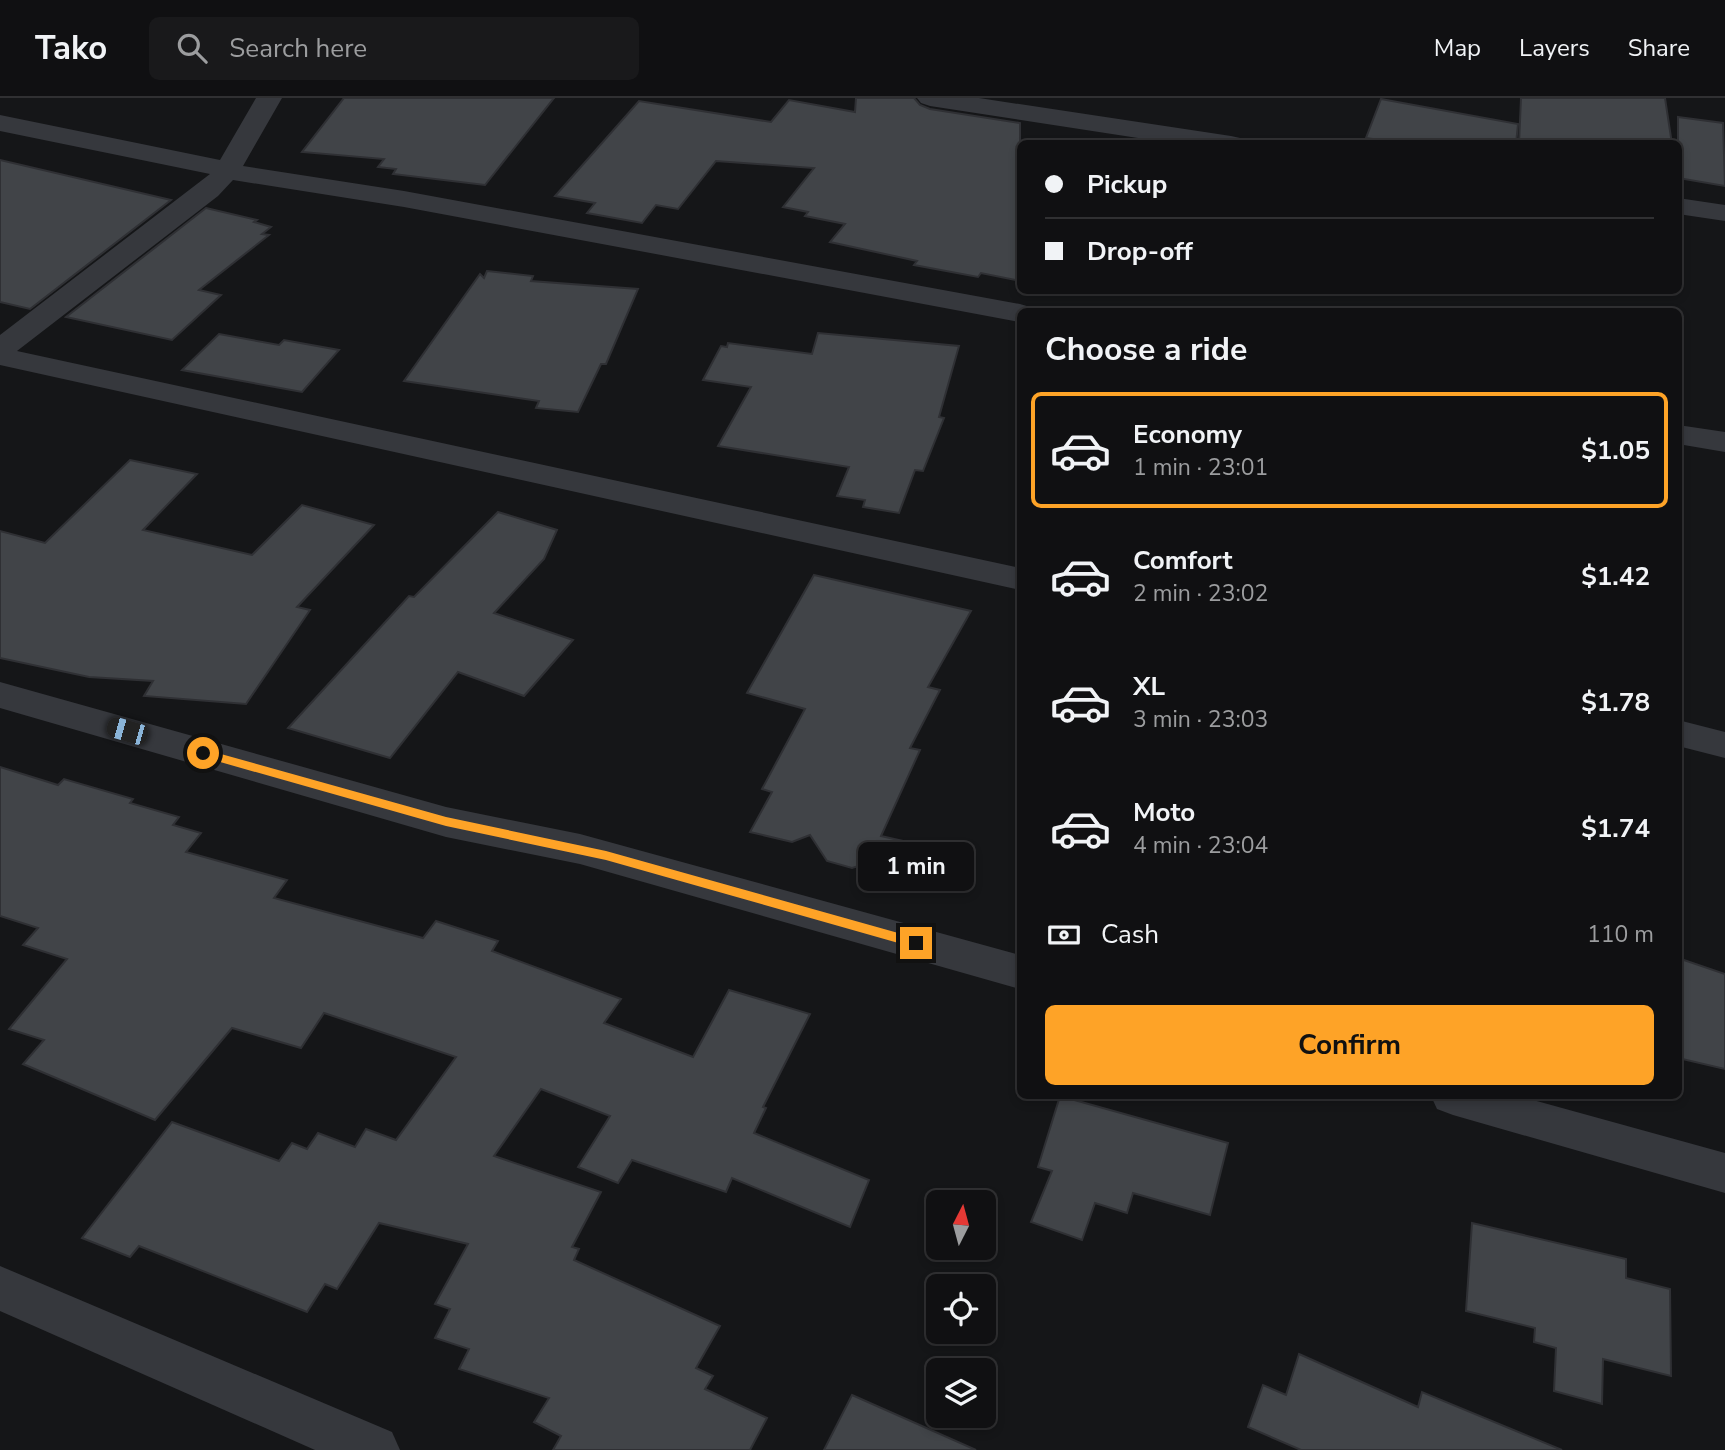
<!DOCTYPE html>
<meta charset="utf-8">
<style>
:root{--surface:#101012;--page:#19191b;--text:#f1f3f6;--muted:#9c9d9f;--line:#303032;--accent:#fea327}
body{margin:0;font-family:"Nunito Sans",sans-serif;background:var(--page);color:var(--text);height:100vh;display:flex;flex-direction:column;font-size:26px;white-space:nowrap}
*{box-sizing:border-box;margin:0}
p{font-size:23px;color:var(--muted)}
.icon{flex:none;width:38px;height:38px;fill:none;stroke:currentColor;stroke-width:2;stroke-linecap:round;stroke-linejoin:round}
.map{position:relative;flex:1;overflow:hidden}
.side{position:absolute;left:1017px;top:210px;width:665px;height:791px;display:flex;flex-direction:column;background:var(--surface);border-radius:10px;box-shadow:0 4px 10px #0003,0 0 0 2px var(--line)}
.side>*{flex:none}
.guide{position:absolute;left:1017px;top:42px;width:665px;height:154px;border-radius:10px;box-shadow:0 4px 10px #0003,0 0 0 2px var(--line);display:grid;align-content:center;height:154px;padding:0 28px;background:var(--surface)}
.needle{width:46px;rotate:6deg}
.tools{position:absolute;left:926px;top:1092px;display:grid;gap:14px}
.tools a{display:grid;place-items:center;width:70px;height:70px;border-radius:10px;background:var(--surface);box-shadow:0 4px 10px #0003,0 0 0 2px var(--line);font-size:35px}
.end{position:absolute;width:32px;height:32px;margin:-16px;border:9px solid #fea327;background:#111;box-shadow:0 0 0 4px #111}
.from{border-radius:50%}
.bubble{position:absolute;height:49px;border-radius:10px;background:var(--surface);box-shadow:0 4px 10px #0003,0 0 0 2px var(--line);font-size:23px;font-weight:700;line-height:49px;text-align:center}
.car{position:absolute;width:21px;height:42px;margin:-21px -10px;border-radius:9px;box-shadow:0 0 5px 2px #0007;background:linear-gradient(#222 24%,#8ab4d8 0 40%,#222 0 76%,#8ab4d8 0 86%,#222 0)}
.guide b{display:flex;align-items:center;gap:24px;height:66px;font-size:26px}
.guide b+b{border-top:2px solid var(--line)}
.guide i{width:18px;height:18px;background:var(--text)}
ul{padding:0;list-style:none}
li{display:flex;align-items:center;gap:21px;height:116px;margin:0 14px 10px;padding:0 14px;border:4px solid transparent;border-radius:10px}
li div{flex:1}
li b{display:block;font-size:26px}
li em{font-style:normal;font-weight:700}
li.current{border-color:var(--accent)}
li>.icon{width:63px;height:63px;stroke-width:1.5}
h2{padding:0 28px;font-size:32px;line-height:84px}
.pay{display:flex;align-items:center;gap:18px;height:77px;padding:0 28px;font-size:26px}
.pay p{margin-inline-start:auto}
.action{display:flex;gap:14px;margin-top:auto;padding:14px 28px}
.action a{flex:1;height:80px;border-radius:10px;background:var(--accent);color:#111;font-size:28px;font-weight:700;line-height:80px;text-align:center}
header{display:flex;align-items:center;gap:42px;box-sizing:border-box;height:98px;padding:0 35px;background:var(--surface);border-bottom:2px solid var(--line)}
header strong{font-size:33px}
nav{display:flex;gap:38px;margin-inline-start:auto;font-size:24px}
.search{width:490px;height:63px;background:var(--page);display:flex;align-items:center;gap:18px;box-sizing:border-box;padding:0 24px;border-radius:10px;color:var(--muted);font-size:26px}
.map>svg:first-child{display:block}
.building{fill:#414448;stroke:#2f3034;stroke-width:2}
.lines{fill:none;stroke-linecap:round;stroke-linejoin:round}
.minor{fill:#36383d;fill-rule:evenodd}
.route{fill:#fea327}
</style>
<header>
<strong>Tako</strong>
<div class="search"><svg class="icon" aria-label="search" viewBox="0 0 24 24"><circle cx="10" cy="10" r="6"/><path d="M15 15l6 6"/></svg>Search here</div>
<nav><a>Map</a><a>Layers</a><a>Share</a></nav>
</header>
<div class="map">
<svg width="1725" height="1352" viewBox="0 0 1725 1352">
<rect width="100%" height="100%" fill="#151618"/>
<g class="building">
<path d="M344,0H554L485,87L393,76L396,71L378,69L384,61L302,54Z"/>
<path d="M856,0H914L920,7L930,11L1020,25V183L981,175L978,179L914,167L917,163L830,144L845,126L805,118L808,114L783,109L814,70L716,63L678,111L656,107L642,125L587,115L595,105L555,98L639,3L771,24L789,2L855,14Z"/>
<path d="M1521,0H1665L1672,46H1519Z"/>
<path d="M1381,1L1518,26L1516,46H1406L1366,40Z"/>
<path d="M1678,19L1723,25L1725,88L1678,80Z"/>
<path d="M0,62L171,102L30,211L0,204Z"/>
<path d="M206,110L257,122L254,124L271,129L262,136L269,137L199,192L221,197L172,242L66,219Z"/>
<path d="M487,173L533,178L531,183L638,191L606,266H601L578,314L536,310L539,303L404,283L480,176L484,180Z"/>
<path d="M818,235L959,248L939,319L944,320L923,373L915,372L899,415L863,409L865,402L837,398L849,369L718,348L751,289L703,282L721,248L727,249L728,245L812,256Z"/>
<path d="M219,236L279,247L284,242L339,252L302,294L182,272Z"/>
<path d="M130,362L197,376L143,432L252,457L302,407L374,427L297,509L310,512L246,606L144,598L153,583L89,579L0,560V433L45,445Z"/>
<path d="M498,414L557,432L544,461L494,515L573,542L524,598L458,574L390,660L288,630L409,498L414,499Z"/>
<path d="M814,477L971,513L928,589L940,592L910,650L920,652L881,738L925,748L852,770L827,763L810,737L792,744L750,734L772,694L762,691L805,611L747,595Z"/>
<path d="M0,669L58,687L64,681L133,701L130,705L179,719L173,727L201,735L186,754L287,782L274,800L423,840L436,823L498,843L492,853L621,901L604,925L693,959L729,892L810,916L763,1009L766,1010L754,1035L869,1082L850,1129L732,1080L726,1094L632,1062L618,1085L578,1069L610,1018L541,991L494,1058L601,1094L572,1149L579,1151L574,1162L720,1228L696,1270L713,1278L705,1291L767,1320L750,1352H553L561,1338L534,1324L549,1300L459,1271L469,1251L435,1240L450,1211L435,1206L468,1146L379,1125L337,1191L325,1186L307,1214L139,1148L130,1159L82,1140L172,1024L279,1063L292,1045L307,1051L318,1035L355,1049L366,1031L396,1042L456,959L324,915L301,950L232,930L155,1022L23,966L44,942L9,931L67,861L23,847L38,830L0,818Z"/>
<path d="M1678,860L1725,876V971L1678,960Z"/>
<path d="M1060,998L1228,1045L1210,1117L1133,1095L1127,1115L1095,1105L1082,1142L1031,1124L1052,1073L1038,1069Z"/>
<path d="M1472,1125L1626,1161V1180L1670,1191L1671,1278L1603,1261L1602,1306L1554,1293L1556,1250L1534,1244L1535,1230L1466,1213Z"/>
<path d="M1299,1256L1418,1309L1422,1294L1562,1352H1301L1248,1329L1263,1287L1286,1297Z"/>
<path d="M852,1297L976,1352H824Z"/>
</g>
<g class="lines">
<g class="minor">
<path d="M256,0H282L243,68L404,93L1020,206L1030,209L1034,214H1020V224L404,109L233,82L218,98L17,253L1020,470V492L0,267V237L210,76L0,33V17L220,62Z"/>
<path d="M917,0H979L1231,38L1240,40L1244,46H1177L930,8L921,5Z"/>
<path d="M1678,100L1725,107V123L1678,116Z"/>
<path d="M1678,327L1725,334V354L1678,346Z"/>
<path d="M0,584L446,709L580,736L1020,857V891L580,766L446,739L0,610Z"/>
<path d="M1678,622L1725,634V660L1678,648Z"/>
<path d="M1431,998H1519L1725,1055V1095L1453,1017L1437,1011Z"/>
<path d="M0,1168L392,1334L400,1352H315L0,1213Z"/>
</g>
</g>
<path class="route" d="M203,651L446,719L606,753L916,840L923,845L916,850L606,762L446,728L199,658V652Z"/>
</svg>
<div class="tools">
<a><svg class="needle" viewBox="-14 -14 28 28"><path d="M0-13l5 13h-10z" fill="#e53935"/><path d="M0 13l5-13h-10z" fill="#9c9d9f"/></svg></a>
<a><svg class="icon" aria-label="locate" viewBox="0 0 24 24"><circle cx="12" cy="12" r="6"/><path d="M12 2v4M12 18v4M2 12h4M18 12h4"/></svg></a>
<a><svg class="icon" aria-label="layers" viewBox="0 0 24 24"><path d="M12 4l9 5-9 5-9-5zM3 14l9 5 9-5"/></svg></a>
</div>
<i class="end from" style="left:203px;top:655px"></i>
<i class="end" style="left:916px;top:845px"></i>
<div class="bubble" style="left:858px;top:744px;width:116px">1 min</div>
<i class="car" style="left:127px;top:633px;rotate:286deg"></i>
<div class="guide">
<b><i class="from"></i>Pickup</b>
<b><i></i>Drop-off</b>
</div>
<section class="side">
<h2>Choose a ride</h2>
<ul>
<li class="current"><svg class="icon" aria-label="car" viewBox="0 0 24 24"><path d="M5 17H2v-5l4-1 3-4h7l3 4 3 1v5h-3M9 17h6M6 11h13"/><circle cx="7" cy="17" r="2"/><circle cx="17" cy="17" r="2"/></svg><div><b>Economy</b><p>1 min · 23:01</p></div><em>$1.05</em></li>
<li><svg class="icon" aria-label="car" viewBox="0 0 24 24"><path d="M5 17H2v-5l4-1 3-4h7l3 4 3 1v5h-3M9 17h6M6 11h13"/><circle cx="7" cy="17" r="2"/><circle cx="17" cy="17" r="2"/></svg><div><b>Comfort</b><p>2 min · 23:02</p></div><em>$1.42</em></li>
<li><svg class="icon" aria-label="car" viewBox="0 0 24 24"><path d="M5 17H2v-5l4-1 3-4h7l3 4 3 1v5h-3M9 17h6M6 11h13"/><circle cx="7" cy="17" r="2"/><circle cx="17" cy="17" r="2"/></svg><div><b>XL</b><p>3 min · 23:03</p></div><em>$1.78</em></li>
<li><svg class="icon" aria-label="car" viewBox="0 0 24 24"><path d="M5 17H2v-5l4-1 3-4h7l3 4 3 1v5h-3M9 17h6M6 11h13"/><circle cx="7" cy="17" r="2"/><circle cx="17" cy="17" r="2"/></svg><div><b>Moto</b><p>4 min · 23:04</p></div><em>$1.74</em></li>
</ul>
<div class="pay"><svg class="icon" aria-label="cash" viewBox="0 0 24 24"><path d="M3 7h18v10H3z"/><circle cx="12" cy="12" r="2"/></svg>Cash<p>110 m</p></div>
<div class="action"><a>Confirm</a></div>
</section>
</div>
